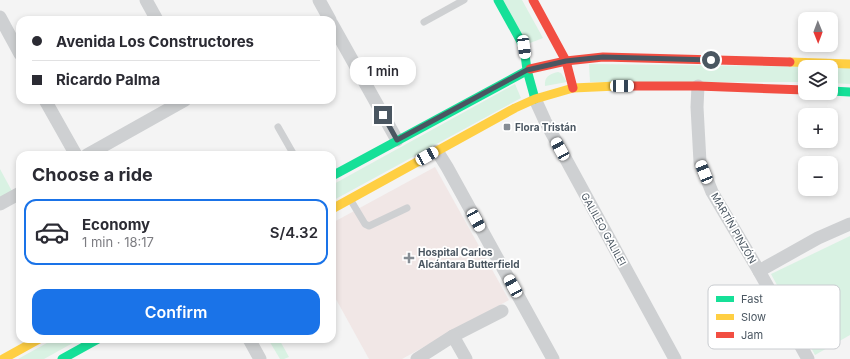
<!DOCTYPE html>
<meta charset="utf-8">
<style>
:root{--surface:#fff;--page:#f7f7f7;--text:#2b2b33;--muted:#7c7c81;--line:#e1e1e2;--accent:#1a73e8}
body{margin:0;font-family:Inter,sans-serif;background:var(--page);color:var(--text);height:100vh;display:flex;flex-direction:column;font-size:15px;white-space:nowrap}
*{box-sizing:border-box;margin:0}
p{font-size:13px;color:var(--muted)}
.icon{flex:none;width:22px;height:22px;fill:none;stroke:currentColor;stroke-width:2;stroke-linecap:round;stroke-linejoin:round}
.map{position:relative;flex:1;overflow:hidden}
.panel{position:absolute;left:16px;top:151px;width:320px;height:192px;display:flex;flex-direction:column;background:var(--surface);border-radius:12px;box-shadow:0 2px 6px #0003}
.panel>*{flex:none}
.hud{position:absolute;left:16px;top:16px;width:320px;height:88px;border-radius:12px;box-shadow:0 2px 6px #0003;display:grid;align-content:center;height:88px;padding:0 16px;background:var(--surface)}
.needle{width:26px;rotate:179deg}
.tools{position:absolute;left:798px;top:12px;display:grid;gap:8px}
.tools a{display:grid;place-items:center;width:40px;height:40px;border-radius:8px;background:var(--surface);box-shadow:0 2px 6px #0003;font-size:20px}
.end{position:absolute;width:18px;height:18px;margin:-9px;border:5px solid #4a5661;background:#fff;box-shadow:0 0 0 2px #fff}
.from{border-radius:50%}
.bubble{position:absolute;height:28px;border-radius:12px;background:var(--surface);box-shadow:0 2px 6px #0003;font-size:13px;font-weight:600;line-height:28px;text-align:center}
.car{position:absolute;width:12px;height:24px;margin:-12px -6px;border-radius:5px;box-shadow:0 0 3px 1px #0007;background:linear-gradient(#fff 24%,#345 0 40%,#fff 0 76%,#345 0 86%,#fff 0)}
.hud b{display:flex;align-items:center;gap:14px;height:38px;font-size:15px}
.hud b+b{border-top:1px solid var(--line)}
.hud i{width:10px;height:10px;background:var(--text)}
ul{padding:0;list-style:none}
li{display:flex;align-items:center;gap:12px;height:66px;margin:0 8px 6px;padding:0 8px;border:2px solid transparent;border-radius:12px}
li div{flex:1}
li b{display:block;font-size:15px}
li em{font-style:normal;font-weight:600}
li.active{border-color:var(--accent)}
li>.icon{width:36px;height:36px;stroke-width:1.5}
h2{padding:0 16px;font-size:18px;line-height:48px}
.button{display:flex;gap:8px;margin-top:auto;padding:8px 16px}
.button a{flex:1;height:46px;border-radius:12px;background:var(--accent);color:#fff;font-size:16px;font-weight:600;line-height:46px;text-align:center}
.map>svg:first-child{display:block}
.medical{fill:#f1e7e6}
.green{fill:#d9f2e3}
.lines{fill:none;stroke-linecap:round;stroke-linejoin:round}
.lane{stroke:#ced0d2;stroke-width:7}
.street{stroke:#ced0d2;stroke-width:13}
.fast{stroke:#16e098;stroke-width:9}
.slow{stroke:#ffcf43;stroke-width:9}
.jam{stroke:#f24e42;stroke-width:9}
.route{stroke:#4a5661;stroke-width:5}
.poi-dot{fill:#868d94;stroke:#fff;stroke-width:1.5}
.labels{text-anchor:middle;stroke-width:3.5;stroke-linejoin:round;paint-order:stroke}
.poi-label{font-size:10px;font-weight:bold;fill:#4a5661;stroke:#fff;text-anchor:start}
.street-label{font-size:10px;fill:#4a5661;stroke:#fff}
.key{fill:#fff;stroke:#c9ccd0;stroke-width:1}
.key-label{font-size:11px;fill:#4a5661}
</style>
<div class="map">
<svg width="850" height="359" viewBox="0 0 850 359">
<rect width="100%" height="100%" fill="#f4f4f4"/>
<path class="medical" d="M435,167L509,300L402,359H369L332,292V223Z"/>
<g class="green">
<path d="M500,0H522L543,38L525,45Z"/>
<path d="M589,64L850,67V84L831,83V67H805V82H590Z"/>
<path d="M558,72L561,73L567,82L545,86C544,77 549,74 558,72Z"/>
<path d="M515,84L521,98L332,201V185Z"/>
<path d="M0,169L13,193L0,200Z"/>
<path d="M850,236V335L815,355L771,274Z"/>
<path d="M54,339H80L44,359H18Z"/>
<path d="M268,339H279L289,357L284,359H280Z"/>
</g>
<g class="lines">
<g class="lane">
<path d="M424,22L464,0"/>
<path d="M278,127L294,155"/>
<path d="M350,199L365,224L369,226L407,208"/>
</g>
<g class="street">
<path d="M146,0L157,20"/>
<path d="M319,0L330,20"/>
<path d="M0,17L20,54"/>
<path d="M332,24L397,140"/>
<path d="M698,86L697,107L700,162L712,192L759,271L808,359"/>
<path d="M535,99L545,121L675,359"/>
<path d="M45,100L76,155"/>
<path d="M437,151L447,167L553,359"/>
<path d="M87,155L185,100"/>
<path d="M0,204L20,193"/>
<path d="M759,271L818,238L850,224"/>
<path d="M453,336L502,311"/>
<path d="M249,339L260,359"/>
<path d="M417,359L453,336L466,359"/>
</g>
<g class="fast">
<path d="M498,0L524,47L527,70L535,99"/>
<path d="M831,91L850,92"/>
<path d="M332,176L530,69"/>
<path d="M62,359L98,339"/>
</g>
<g class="slow">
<path d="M790,62L850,64"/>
<path d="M332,209L515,108L535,99L573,88L617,86"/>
<path d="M3,359L39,339"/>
</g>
<g class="jam">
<path d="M533,0L566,61L573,88"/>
<path d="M530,69L566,61L603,57L790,62"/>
<path d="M617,86H698L805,90"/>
</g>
</g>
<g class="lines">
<path class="route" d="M383,115L397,140L527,70L566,61L603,57L711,60"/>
</g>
<g class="poi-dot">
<rect x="503" y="123" width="8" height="8" rx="2"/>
<path d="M407 252h4v4h4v4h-4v4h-4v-4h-4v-4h4z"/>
</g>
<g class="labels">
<g class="poi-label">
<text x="515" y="131">Flora Tristán</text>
<text x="418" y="256">Hospital Carlos<tspan x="418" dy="12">Alcántara Butterfield</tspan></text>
</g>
<g class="street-label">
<text transform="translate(734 228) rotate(60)" y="4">MARTÍN PINZÓN</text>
<text transform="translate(604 229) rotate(61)" y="4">GALILEO GALILEI</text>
</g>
</g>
<rect x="708" y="285" width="132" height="64" rx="6" class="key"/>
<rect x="716" y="296" width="18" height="6" fill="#16e098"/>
<rect x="716" y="314" width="18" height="6" fill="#ffcf43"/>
<rect x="716" y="332" width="18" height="6" fill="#f24e42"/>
<g class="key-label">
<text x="741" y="303">Fast</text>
<text x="741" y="321">Slow</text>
<text x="741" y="339">Jam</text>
</g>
</svg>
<div class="tools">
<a><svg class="needle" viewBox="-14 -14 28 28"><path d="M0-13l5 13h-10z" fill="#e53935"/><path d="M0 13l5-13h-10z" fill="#7c7c81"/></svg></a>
<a><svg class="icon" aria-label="layers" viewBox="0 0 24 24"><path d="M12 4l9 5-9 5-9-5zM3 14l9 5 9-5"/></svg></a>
<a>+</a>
<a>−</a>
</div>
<i class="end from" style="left:711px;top:60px"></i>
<i class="end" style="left:383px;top:115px"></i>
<div class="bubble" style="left:350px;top:57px;width:66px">1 min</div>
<i class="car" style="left:524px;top:47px;rotate:172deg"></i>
<i class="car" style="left:622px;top:86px;rotate:90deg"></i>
<i class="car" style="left:560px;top:149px;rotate:331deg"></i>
<i class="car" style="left:427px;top:156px;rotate:61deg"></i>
<i class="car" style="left:704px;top:172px;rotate:338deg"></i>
<i class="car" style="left:476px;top:220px;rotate:151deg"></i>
<i class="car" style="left:513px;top:286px;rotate:331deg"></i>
<div class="hud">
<b><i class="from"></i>Avenida Los Constructores</b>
<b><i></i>Ricardo Palma</b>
</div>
<section class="panel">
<h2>Choose a ride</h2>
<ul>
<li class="active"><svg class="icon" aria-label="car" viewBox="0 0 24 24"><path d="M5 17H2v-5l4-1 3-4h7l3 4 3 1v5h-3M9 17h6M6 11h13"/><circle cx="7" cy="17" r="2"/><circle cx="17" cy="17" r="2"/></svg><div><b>Economy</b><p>1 min · 18:17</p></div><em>S/4.32</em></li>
</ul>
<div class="button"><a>Confirm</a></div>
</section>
</div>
